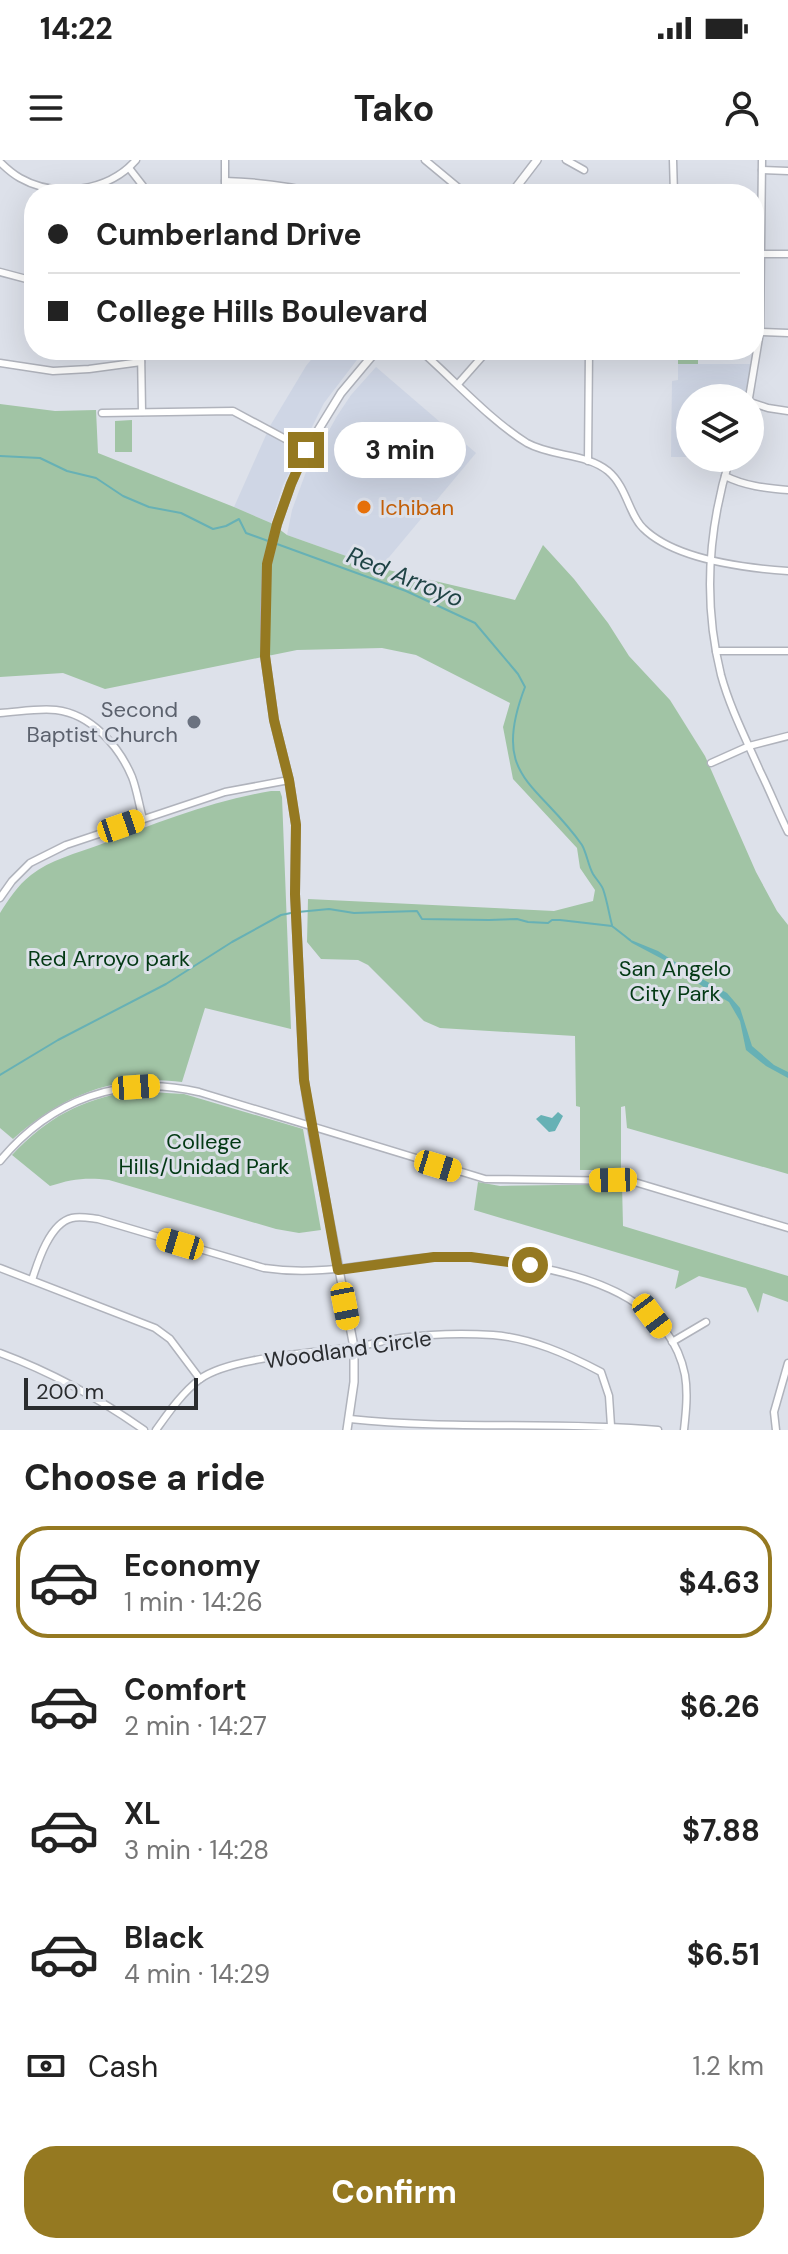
<!DOCTYPE html>
<meta charset="utf-8">
<style>
:root{--surface:#fff;--page:#f2f2f2;--text:#222;--muted:#767676;--line:#e0e0e0;--accent:#957921}
body{margin:0;font-family:"DM Sans",sans-serif;background:var(--page);color:var(--text);height:100vh;display:flex;flex-direction:column;font-size:30px;white-space:nowrap}
*{box-sizing:border-box;margin:0}
p{font-size:26px;color:var(--muted)}
.icon{flex:none;width:44px;height:44px;fill:none;stroke:currentColor;stroke-width:2;stroke-linecap:round;stroke-linejoin:round}
.map{position:relative;height:1270px;overflow:hidden}
.details{display:flex;flex-direction:column;background:var(--surface);flex:1}
.details>*{flex:none}
.guide{position:absolute;left:24px;top:24px;width:740px;height:176px;border-radius:32px;box-shadow:0 8px 32px #0002;display:grid;align-content:center;height:176px;padding:0 24px;background:var(--surface)}
.fabs{position:absolute;left:676px;top:224px;display:grid;gap:16px}
.fabs a{display:grid;place-items:center;width:88px;height:88px;border-radius:50%;background:var(--surface);box-shadow:0 8px 32px #0002;font-size:40px}
.scale{position:absolute;left:24px;bottom:20px;width:174px;box-sizing:border-box;padding-left:8px;border:4px solid #2a2c2f;border-top:0;font-size:22px;line-height:28px;white-space:nowrap;color:#2a2c2f;-webkit-text-stroke:6px #dde1ea;paint-order:stroke}
.end{position:absolute;width:36px;height:36px;margin:-18px;border:10px solid #957921;background:#fff;box-shadow:0 0 0 4px #fff}
.from{border-radius:50%}
.bubble{position:absolute;height:56px;border-radius:28px;background:var(--surface);box-shadow:0 8px 32px #0002;font-size:26px;font-weight:700;line-height:56px;text-align:center}
.car{position:absolute;width:24px;height:48px;margin:-24px -12px;border-radius:10px;box-shadow:0 0 6px 2px #0007;background:linear-gradient(#f5c518 24%,#345 0 40%,#f5c518 0 76%,#345 0 86%,#f5c518 0)}
.guide b{display:flex;align-items:center;gap:28px;height:76px;font-size:30px}
.guide b+b{border-top:2px solid var(--line)}
.guide i{width:20px;height:20px;background:var(--text)}
ul{padding:0;list-style:none}
li{display:flex;align-items:center;gap:24px;height:112px;margin:0 16px 12px;padding:0 8px;border:4px solid transparent;border-radius:32px}
li div{flex:1}
li b{display:block;font-size:30px}
li em{font-style:normal;font-weight:700}
li.selected{border-color:var(--accent)}
li>.icon{width:72px;height:72px;stroke-width:1.5}
h2{padding:0 24px;font-size:36px;line-height:96px}
.pay{display:flex;align-items:center;gap:20px;height:88px;padding:0 24px;font-size:30px}
.pay p{margin-inline-start:auto}
.button{display:flex;gap:16px;margin-top:auto;padding:16px 24px}
.button a{flex:1;height:92px;border-radius:32px;background:var(--accent);color:#fff;font-size:32px;font-weight:700;line-height:92px;text-align:center}
.status{display:flex;justify-content:space-between;align-items:center;height:56px;padding:0 40px;background:var(--surface);direction:ltr}
.status svg{height:22px;fill:currentColor}
header{display:flex;justify-content:space-between;align-items:center;height:104px;padding:0 24px;background:var(--surface);font-size:36px;font-weight:700}
.map>svg:first-child{display:block}
.built{fill:#cfd6e5}
.green{fill:#a1c4a5}
.water{fill:#67b1b5}
.lines{fill:none;stroke-linecap:round;stroke-linejoin:round}
.stream{stroke:#67b1b5;stroke-width:2}
.minor-casing{stroke:#b0b3bc;stroke-width:9}
.tertiary-casing{stroke:#b0b3bc;stroke-width:10}
.minor{stroke:#fff;stroke-width:6}
.tertiary{stroke:#fff;stroke-width:7}
.route{stroke:#957921;stroke-width:10}
.food-dot{fill:#e8710a;stroke:#dde1ea;stroke-width:3}
.worship-dot{fill:#6b7280;stroke:#dde1ea;stroke-width:3}
.labels{text-anchor:middle;stroke-width:6;stroke-linejoin:round;paint-order:stroke}
.food-label{font-size:22px;fill:#c56008;stroke:#dde1ea;text-anchor:start}
.worship-label{font-size:22px;fill:#5b616d;stroke:#dde1ea;text-anchor:end}
.park-label{font-size:22px;fill:#033914;stroke:#dde1ea}
.street-label{font-size:22px;fill:#2a2c2f;stroke:#dde1ea}
.water-label{font-size:24px;font-style:italic;fill:#1f4345;stroke:#dde1ea}
</style>
<div class="status"><b>14:22</b><svg viewBox="0 0 49 12"><path d="M0 12V9h3v3zM5 12V6h3v6zM10 12V3h3v9zM15 12V0h3v12zM26 1h20v11H26zM47 4h2v5h-2z"/></svg></div>
<header><svg class="icon" aria-label="menu" viewBox="0 0 24 24"><path d="M4 6h16M4 12h16M4 18h16"/></svg>Tako<svg class="icon" aria-label="person" viewBox="0 0 24 24"><circle cx="12" cy="8" r="4"/><path d="M4 21q1-7 8-7t8 7"/></svg></header>
<div class="map">
<svg width="788" height="1270" viewBox="0 0 788 1270">
<rect width="100%" height="100%" fill="#dde1ea"/>
<g class="built">
<path d="M319,190H361L363,192L324,243L283,325L271,363L234,347L270,266L306,206Z"/>
<path d="M678,204H752L745,238H690V297H671L672,221L678,220Z"/>
<path d="M376,207L476,293L380,408L287,375L292,350L306,312L337,256L351,235Z"/>
</g>
<g class="green">
<rect x="678" y="190" width="20" height="14"/>
<path d="M0,244L55,251L96,250L98,293L234,347L271,363L287,375L380,408L515,440L543,385L574,419L608,463L629,496L670,540L705,596L756,712L777,751L788,765V1014L627,968L625,946L621,947V1010H580V947L576,946L575,876L440,868L424,861L368,805L358,800L321,799L307,782L308,739L554,751L593,741L595,730L580,708L577,688L513,619L503,567L510,543L416,495L382,488L297,490L105,529L63,513L0,517Z"/>
<path d="M132,260V292H115V261Z"/>
<path d="M271,631H280L282,637L291,869L205,848L182,922C115,914 63,935 13,979L0,968V753C9,739 17,726 31,715C50,700 77,693 99,685C156,663 211,641 271,631Z"/>
<path d="M132,931L184,934L303,969L321,1070L299,1073L276,1069L109,1020C87,1017 71,1019 50,1026L12,995C48,957 80,940 132,931Z"/>
<path d="M478,1022L500,1026L622,1024L623,1066L788,1116V1142L763,1133L758,1153L746,1128L699,1116L675,1129L679,1111L474,1050Z"/>
</g>
<g class="water">
<path d="M626,778L658,791L697,816L727,833L740,848L752,886L774,905L788,912V918L766,906L746,890L740,861L729,842L705,828L668,802L632,783Z"/>
<path d="M558,952L563,956L555,971L549,972L536,959L541,955L552,958Z"/>
</g>
<g class="lines">
<g class="stream">
<path d="M0,296L40,298L67,311L96,318L123,336L149,347L181,353L213,369L226,366L239,359L246,373L271,382"/>
<path d="M277,384L406,431L475,463L518,514L525,527C490,618 537,621 582,685C587,694 588,705 593,714C596,719 601,724 603,729C607,740 609,754 612,765"/>
<path d="M298,752L329,749L354,753L417,751L422,759L489,760L517,759L528,762L548,763L552,760H560L612,766L630,780"/>
<path d="M0,915L58,880L166,824L232,782L281,755L291,753"/>
</g>
<defs>
<g id="minor">
<path d="M225,0V34"/>
<path d="M425,0L466,34"/>
<path d="M566,0L584,10"/>
<path d="M673,0L674,34"/>
<path d="M0,2C6,8 13,14 20,18C57,39 109,31 136,0"/>
<path d="M129,8L143,26L144,34"/>
<path d="M762,10L788,11"/>
<path d="M225,21C258,22 288,25 320,34"/>
<path d="M754,94H788"/>
<path d="M0,112L34,121"/>
<path d="M760,172L788,173"/>
<path d="M141,190L142,252"/>
<path d="M420,190C453,219 491,261 527,283C552,297 586,293 608,311C627,327 629,355 643,368C675,400 745,408 788,411"/>
<path d="M0,203L53,211L89,209L141,202"/>
<path d="M458,224L488,190"/>
<path d="M749,238L760,172L762,0"/>
<path d="M750,242L768,248L788,251"/>
<path d="M102,253L233,251L306,290"/>
<path d="M730,298C708,369 703,442 721,515C730,548 746,579 760,611C770,631 778,652 788,672"/>
<path d="M588,301L589,190"/>
<path d="M725,316C745,326 765,328 788,330"/>
<path d="M716,491H788"/>
<path d="M0,553C18,552 38,548 56,550C91,554 119,586 132,617C137,630 139,645 143,659"/>
<path d="M711,603L749,586L788,576"/>
<path d="M0,738L12,721L30,703L66,685L225,632L289,620"/>
<path d="M0,1001C51,939 121,914 199,932L485,1019L631,1021L788,1068"/>
<path d="M0,1108L155,1168L170,1179L200,1219"/>
<path d="M32,1120C38,1101 50,1063 72,1058C80,1056 89,1058 98,1059L264,1108C325,1117 375,1101 434,1097C469,1095 503,1100 537,1107C599,1119 671,1144 685,1215C688,1233 686,1252 684,1270"/>
<path d="M672,1182L706,1162"/>
<path d="M0,1193C51,1212 100,1239 144,1270"/>
<path d="M350,1259C452,1270 555,1261 658,1270"/>
<path d="M156,1270C169,1252 182,1233 200,1219C230,1197 315,1193 353,1187C370,1185 385,1180 401,1178C430,1174 463,1173 493,1175C531,1178 567,1194 601,1212L609,1236L611,1266"/>
<path d="M776,1270L774,1252L788,1203"/>
</g>
<g id="tertiary">
<path d="M511,34L537,0"/>
<path d="M347,1270L354,1222V1187L311,965L304,920L295,734L296,665L289,620L274,560L265,496V451L267,404L277,364L291,324L306,290L341,233L377,190"/>
</g>
</defs>
<use href="#minor" class="minor-casing"/>
<use href="#tertiary" class="tertiary-casing"/>
<use href="#minor" class="minor"/>
<use href="#tertiary" class="tertiary"/>
</g>
<g class="lines">
<path class="route" d="M306,290L291,324L277,364L267,404L265,496L274,560L289,620L296,665L295,734L304,920L338,1110L434,1097H471L530,1105"/>
</g>
<circle class="food-dot" cx="364" cy="347" r="8"/>
<circle class="worship-dot" cx="194" cy="562" r="8"/>
<g class="labels">
<g class="food-label">
<text x="380" y="355">Ichiban</text>
</g>
<g class="worship-label">
<text x="178" y="557">Second<tspan x="178" dy="25">Baptist Church</tspan></text>
</g>
<g class="park-label">
<text x="109" y="806">Red Arroyo park</text>
<text x="675" y="816">San Angelo<tspan x="675" dy="25">City Park</tspan></text>
<text x="204" y="989">College<tspan x="204" dy="25">Hills/Unidad Park</tspan></text>
</g>
<g class="street-label">
<text transform="translate(348 1189) rotate(-8)" y="8">Woodland Circle</text>
</g>
<g class="water-label">
<text transform="translate(405 417) rotate(22)" y="8">Red Arroyo</text>
</g>
</g>
</svg>
<div class="fabs">
<a><svg class="icon" aria-label="layers" viewBox="0 0 24 24"><path d="M12 4l9 5-9 5-9-5zM3 14l9 5 9-5"/></svg></a>
</div>
<div class="scale">200 m</div>
<i class="end from" style="left:530px;top:1105px"></i>
<i class="end" style="left:306px;top:290px"></i>
<div class="bubble" style="left:334px;top:262px;width:132px">3 min</div>
<i class="car" style="left:121px;top:666px;rotate:71deg"></i>
<i class="car" style="left:136px;top:927px;rotate:86deg"></i>
<i class="car" style="left:438px;top:1006px;rotate:107deg"></i>
<i class="car" style="left:613px;top:1020px;rotate:269deg"></i>
<i class="car" style="left:180px;top:1084px;rotate:287deg"></i>
<i class="car" style="left:345px;top:1146px;rotate:169deg"></i>
<i class="car" style="left:652px;top:1156px;rotate:143deg"></i>
<div class="guide">
<b><i class="from"></i>Cumberland Drive</b>
<b><i></i>College Hills Boulevard</b>
</div>
</div>
<section class="details">
<h2>Choose a ride</h2>
<ul>
<li class="selected"><svg class="icon" aria-label="car" viewBox="0 0 24 24"><path d="M5 17H2v-5l4-1 3-4h7l3 4 3 1v5h-3M9 17h6M6 11h13"/><circle cx="7" cy="17" r="2"/><circle cx="17" cy="17" r="2"/></svg><div><b>Economy</b><p>1 min · 14:26</p></div><em>$4.63</em></li>
<li><svg class="icon" aria-label="car" viewBox="0 0 24 24"><path d="M5 17H2v-5l4-1 3-4h7l3 4 3 1v5h-3M9 17h6M6 11h13"/><circle cx="7" cy="17" r="2"/><circle cx="17" cy="17" r="2"/></svg><div><b>Comfort</b><p>2 min · 14:27</p></div><em>$6.26</em></li>
<li><svg class="icon" aria-label="car" viewBox="0 0 24 24"><path d="M5 17H2v-5l4-1 3-4h7l3 4 3 1v5h-3M9 17h6M6 11h13"/><circle cx="7" cy="17" r="2"/><circle cx="17" cy="17" r="2"/></svg><div><b>XL</b><p>3 min · 14:28</p></div><em>$7.88</em></li>
<li><svg class="icon" aria-label="car" viewBox="0 0 24 24"><path d="M5 17H2v-5l4-1 3-4h7l3 4 3 1v5h-3M9 17h6M6 11h13"/><circle cx="7" cy="17" r="2"/><circle cx="17" cy="17" r="2"/></svg><div><b>Black</b><p>4 min · 14:29</p></div><em>$6.51</em></li>
</ul>
<div class="pay"><svg class="icon" aria-label="cash" viewBox="0 0 24 24"><path d="M3 7h18v10H3z"/><circle cx="12" cy="12" r="2"/></svg>Cash<p>1.2 km</p></div>
<div class="button"><a>Confirm</a></div>
</section>
